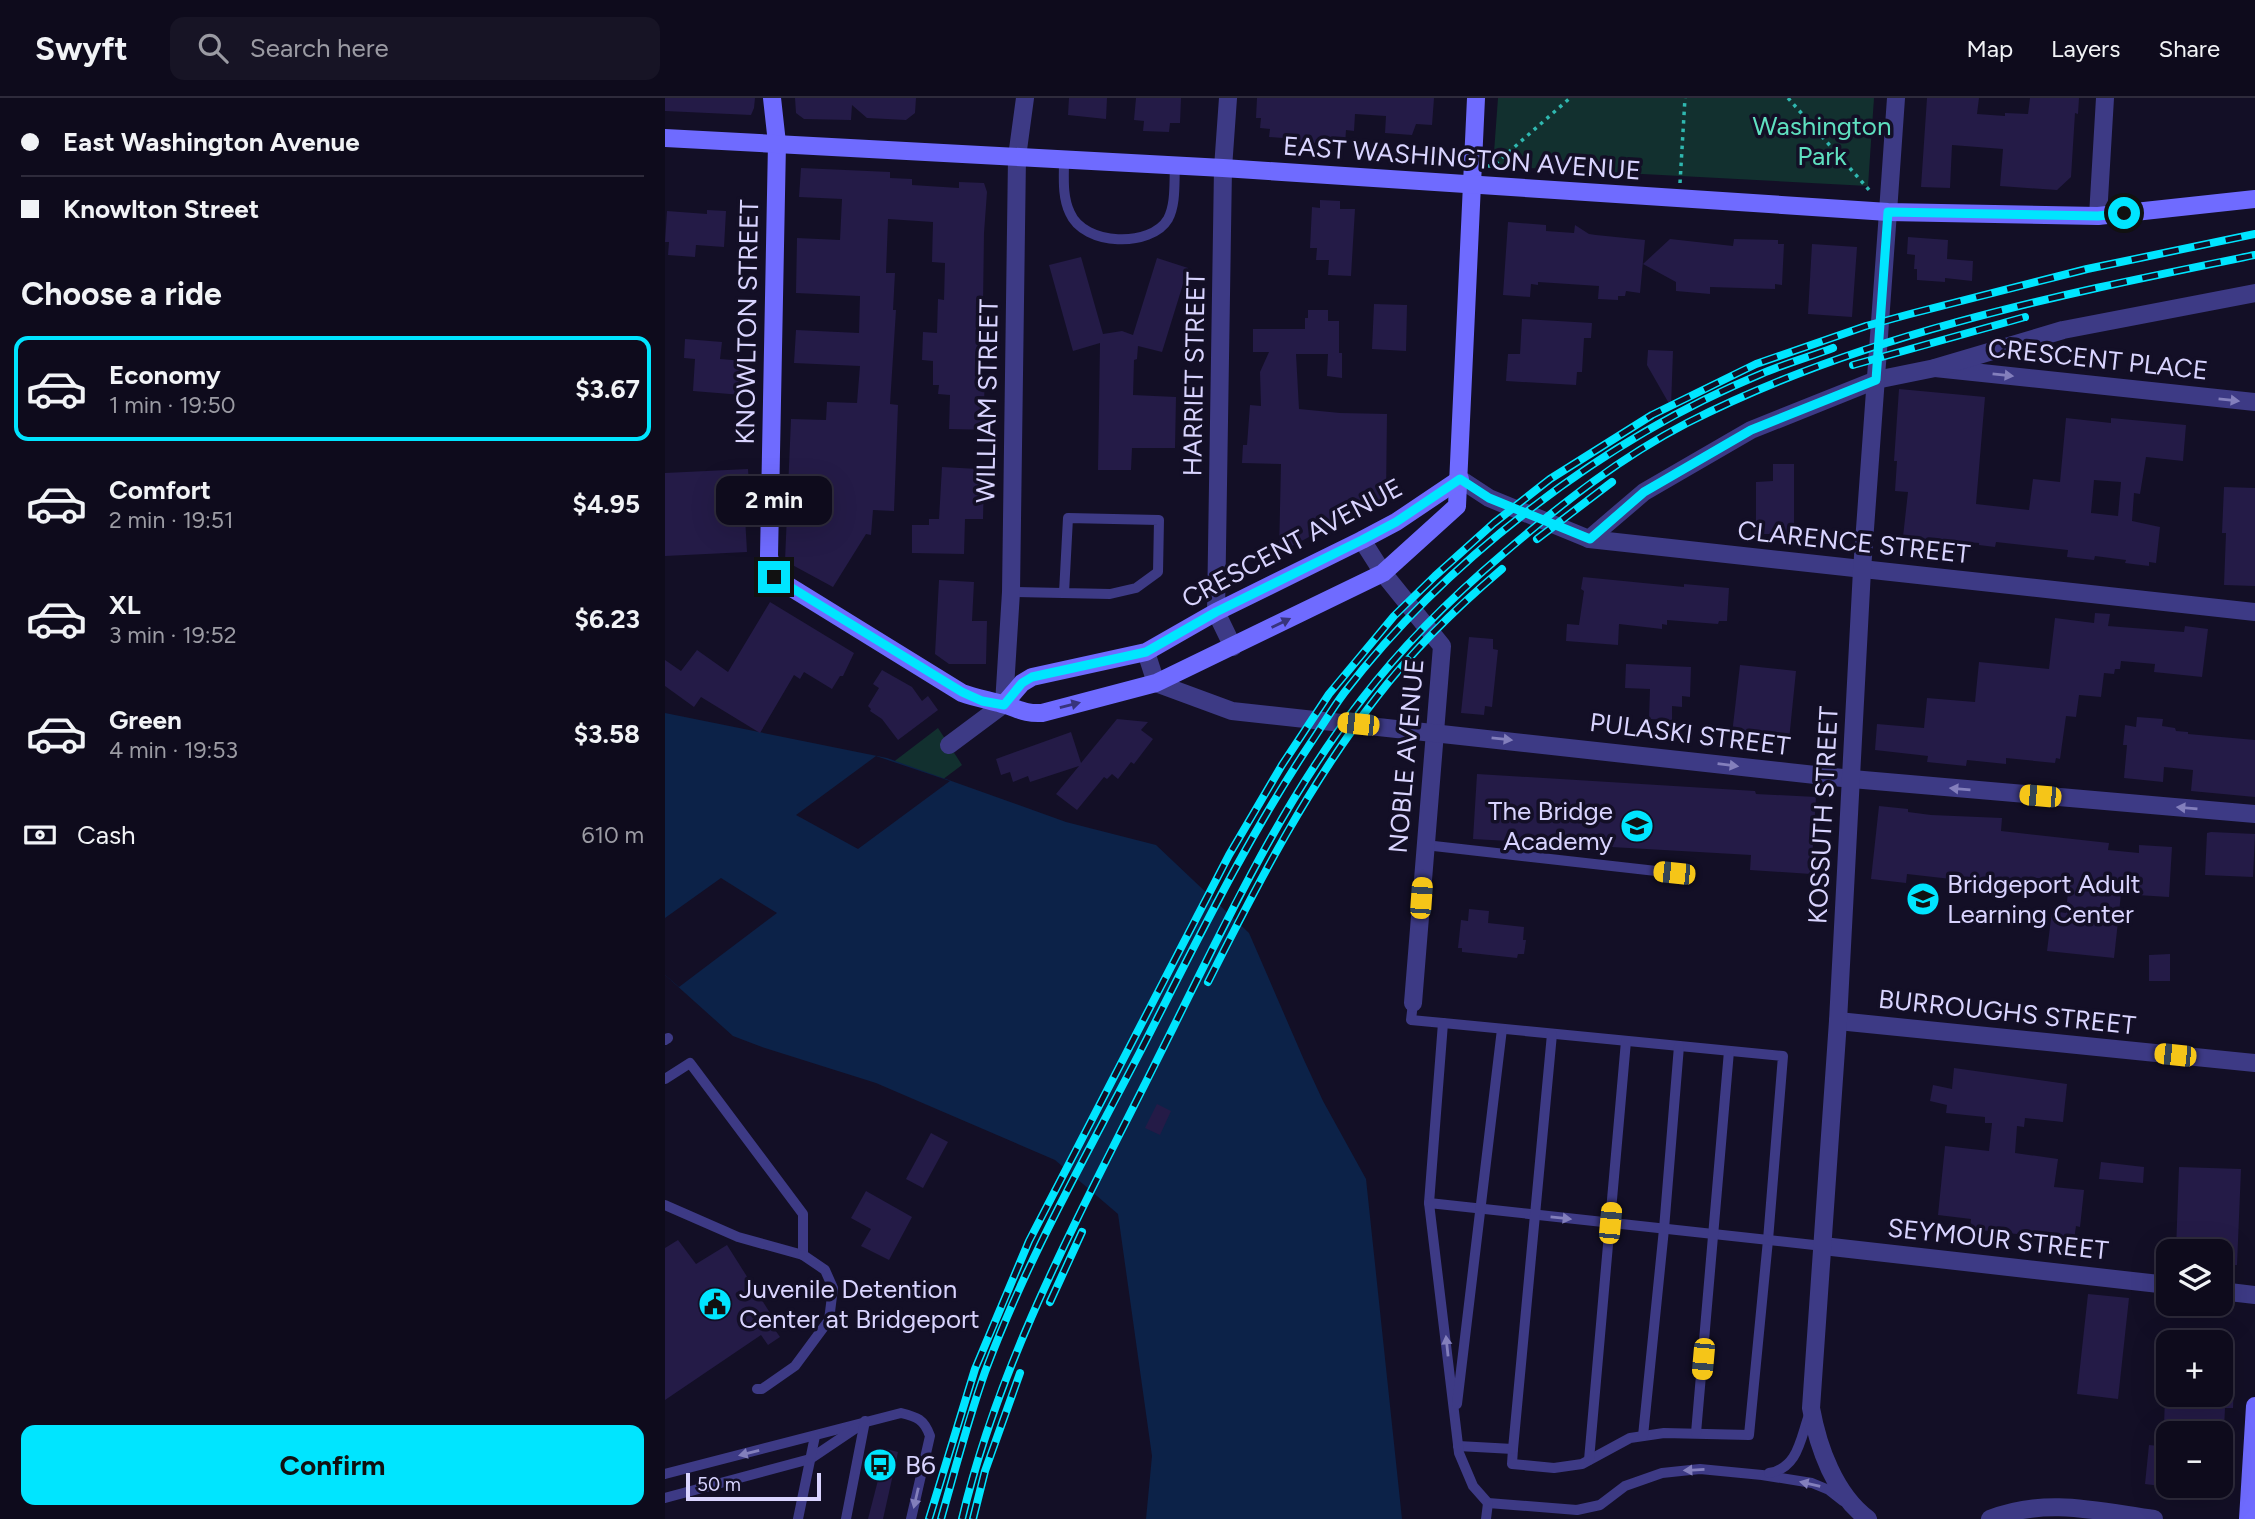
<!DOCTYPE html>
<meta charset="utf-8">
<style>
:root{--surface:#0e0b1c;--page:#171425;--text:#f1f3f6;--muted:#9b9ba3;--line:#2e2b3b;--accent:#00e5ff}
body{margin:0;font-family:Figtree,sans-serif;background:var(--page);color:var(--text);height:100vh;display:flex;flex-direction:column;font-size:26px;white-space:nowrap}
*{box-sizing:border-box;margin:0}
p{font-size:23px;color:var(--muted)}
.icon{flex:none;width:38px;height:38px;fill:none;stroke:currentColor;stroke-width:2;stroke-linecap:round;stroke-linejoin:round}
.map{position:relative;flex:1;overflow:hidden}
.side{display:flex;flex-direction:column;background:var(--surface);width:665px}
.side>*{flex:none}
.guide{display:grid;align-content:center;height:154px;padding:0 21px;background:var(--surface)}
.tools{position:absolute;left:1491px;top:1141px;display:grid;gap:14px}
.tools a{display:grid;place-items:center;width:77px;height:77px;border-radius:14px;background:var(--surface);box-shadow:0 7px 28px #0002,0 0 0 2px var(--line);font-size:35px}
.scale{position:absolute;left:21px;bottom:18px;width:135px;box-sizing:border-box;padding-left:7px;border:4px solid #d9d4ff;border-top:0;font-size:19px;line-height:24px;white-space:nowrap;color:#d9d4ff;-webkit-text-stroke:5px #130f26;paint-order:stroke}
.end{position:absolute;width:32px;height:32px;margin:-16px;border:9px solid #00e5ff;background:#111;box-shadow:0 0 0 4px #111}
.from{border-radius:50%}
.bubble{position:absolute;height:49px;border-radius:14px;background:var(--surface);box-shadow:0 7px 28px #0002,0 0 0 2px var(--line);font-size:23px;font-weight:700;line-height:49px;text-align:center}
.car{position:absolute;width:21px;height:42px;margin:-21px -10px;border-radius:9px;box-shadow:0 0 5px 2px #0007;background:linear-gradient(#f5c518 24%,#345 0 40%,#f5c518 0 76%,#345 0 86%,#f5c518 0)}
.guide b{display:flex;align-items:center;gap:24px;height:66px;font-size:26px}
.guide b+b{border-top:2px solid var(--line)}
.guide i{width:18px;height:18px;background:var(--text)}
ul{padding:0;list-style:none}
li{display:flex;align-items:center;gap:21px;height:105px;margin:0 14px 10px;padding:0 7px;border:4px solid transparent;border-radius:14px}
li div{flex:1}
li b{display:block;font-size:26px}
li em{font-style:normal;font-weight:700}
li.active{border-color:var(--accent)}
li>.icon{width:63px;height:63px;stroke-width:1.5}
h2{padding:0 21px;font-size:32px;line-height:84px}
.pay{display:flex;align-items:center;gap:18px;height:77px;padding:0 21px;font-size:26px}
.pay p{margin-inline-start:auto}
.cta{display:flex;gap:14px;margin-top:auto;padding:14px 21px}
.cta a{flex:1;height:80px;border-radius:14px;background:var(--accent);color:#111;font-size:28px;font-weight:700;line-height:80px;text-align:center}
header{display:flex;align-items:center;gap:42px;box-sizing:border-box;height:98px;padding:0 35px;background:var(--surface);border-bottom:2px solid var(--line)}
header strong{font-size:33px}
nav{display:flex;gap:38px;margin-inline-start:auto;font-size:24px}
.search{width:490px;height:63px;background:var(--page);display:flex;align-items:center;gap:18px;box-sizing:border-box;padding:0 24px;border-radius:14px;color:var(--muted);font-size:26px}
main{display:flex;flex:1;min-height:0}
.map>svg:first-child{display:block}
.green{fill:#12302f}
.water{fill:#0c2248}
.pier{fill:#130f26}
.building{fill:#241b47;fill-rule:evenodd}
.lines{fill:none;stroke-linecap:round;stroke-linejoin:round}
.path{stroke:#2fb8b0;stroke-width:3.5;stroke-dasharray:3.5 5;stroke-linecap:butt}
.service{stroke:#3d3a85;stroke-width:10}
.minor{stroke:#3d3a85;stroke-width:18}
.tertiary{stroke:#3d3a85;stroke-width:18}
.secondary{stroke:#6f6bff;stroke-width:18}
.rail-casing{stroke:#00e5ff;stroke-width:8}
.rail{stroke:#130f26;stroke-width:5;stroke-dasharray:16;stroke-linecap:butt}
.oneway{fill:#837fbc}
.oneway2{fill:#38347d}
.route{stroke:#00e5ff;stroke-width:9}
.labels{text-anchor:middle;stroke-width:7;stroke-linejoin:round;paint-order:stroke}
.park-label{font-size:26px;fill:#5fe0c0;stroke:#130f26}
.street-label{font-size:26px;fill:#d9d4ff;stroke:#130f26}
.poi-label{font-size:26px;fill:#d9d4ff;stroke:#130f26;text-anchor:start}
</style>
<header>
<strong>Swyft</strong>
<div class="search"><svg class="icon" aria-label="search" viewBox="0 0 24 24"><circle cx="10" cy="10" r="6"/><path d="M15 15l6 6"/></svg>Search here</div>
<nav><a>Map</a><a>Layers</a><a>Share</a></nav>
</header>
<main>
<section class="side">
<div class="guide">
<b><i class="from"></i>East Washington Avenue</b>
<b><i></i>Knowlton Street</b>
</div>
<h2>Choose a ride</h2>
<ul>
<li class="active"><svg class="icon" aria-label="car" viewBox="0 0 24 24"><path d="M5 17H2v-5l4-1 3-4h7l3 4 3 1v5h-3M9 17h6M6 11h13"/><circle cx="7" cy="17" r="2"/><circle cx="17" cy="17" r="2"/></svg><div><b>Economy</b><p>1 min · 19:50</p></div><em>$3.67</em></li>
<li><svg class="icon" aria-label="car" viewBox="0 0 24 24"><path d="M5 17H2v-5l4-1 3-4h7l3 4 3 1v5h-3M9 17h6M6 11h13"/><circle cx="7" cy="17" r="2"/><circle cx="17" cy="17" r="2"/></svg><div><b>Comfort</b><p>2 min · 19:51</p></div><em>$4.95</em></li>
<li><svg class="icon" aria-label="car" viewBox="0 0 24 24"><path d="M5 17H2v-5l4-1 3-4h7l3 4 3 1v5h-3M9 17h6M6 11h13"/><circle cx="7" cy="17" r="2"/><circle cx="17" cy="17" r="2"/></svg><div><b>XL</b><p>3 min · 19:52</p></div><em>$6.23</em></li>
<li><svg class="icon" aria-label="car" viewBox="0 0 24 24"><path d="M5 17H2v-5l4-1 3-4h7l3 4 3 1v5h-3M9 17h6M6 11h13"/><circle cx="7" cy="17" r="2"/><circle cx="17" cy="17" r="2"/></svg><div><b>Green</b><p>4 min · 19:53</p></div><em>$3.58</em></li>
</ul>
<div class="pay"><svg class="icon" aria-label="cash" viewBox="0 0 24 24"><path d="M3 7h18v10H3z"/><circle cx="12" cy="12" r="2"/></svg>Cash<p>610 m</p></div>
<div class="cta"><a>Confirm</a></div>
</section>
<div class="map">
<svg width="1590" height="1421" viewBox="0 0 1590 1421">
<rect width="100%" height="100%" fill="#130f26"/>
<g class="green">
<path d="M833,0H1209L1203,88L828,68Z"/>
<path d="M273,630L297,667L190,747L147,726Z"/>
</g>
<path class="water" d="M0,615L222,660L401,724L491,747L584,835L639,962L658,1003L701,1081L737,1421H481L487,1358L453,1116L390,1062L211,985L100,950L68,938L0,877Z"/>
<g class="pier">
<path d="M211,658L285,683L193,751L131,717Z"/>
<path d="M56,780L112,815L14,889L0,877V820Z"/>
</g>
<g class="building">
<path d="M0,0H90L89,10L86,17L0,13Z"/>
<path d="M130,0H251L250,15L241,22L202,20L187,7L186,22L139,21L131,15Z"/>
<path d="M404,0H442L441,21L403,17Z"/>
<path d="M471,0H516L515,25H505L504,34L478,33L479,23L469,22Z"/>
<path d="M592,0H769L767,27L751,26L747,37L720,35L721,18L690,16L689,33L681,32L680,47L630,44L631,41L604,39L605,31L595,30L596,20H591Z"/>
<path d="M1262,0H1314L1312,16L1340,18V15L1363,16L1365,0H1414L1413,16L1410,15L1406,79L1392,92L1335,88L1338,51L1287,47L1285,90L1256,89Z"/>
<path d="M136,70L225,74V80L247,81V87L294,90V84L319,85L322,94L319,135L317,276H320L319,305H328L327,332L284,331L285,297L273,296L274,287H268V263L257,262L258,234L272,235L273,201L279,202L280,165L267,164L268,124L223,121L221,175H230L228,212H231L225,306L233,307L229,413L208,412L206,437L201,436L168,489L120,463L126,321L161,322L162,304L192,305L195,268L129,265L131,232L194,235L195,198L131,195L132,140L175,142L177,101L134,99Z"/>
<path d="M655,102L675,103V111H690L686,178L663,177L664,162H651L652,150H645L647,109L655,110Z"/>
<path d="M42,112L61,113L59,149L31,147L30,159L3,157L4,144H0L2,113L42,116Z"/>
<path d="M843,124L881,127V133L909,135L910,127L924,136L931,137L980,142L975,195L961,193L960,198H953V202L933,201L934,188L873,184V187L866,186L865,199L838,197Z"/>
<path d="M1243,139L1283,142L1282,161L1308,163L1307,183L1280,180V184L1252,182V171H1249L1250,157L1242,156Z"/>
<path d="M1005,141L1068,148L1069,141L1113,142V146H1119L1117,187L1110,186V191L1045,189V196L1011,193V184L978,166Z"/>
<path d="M1147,146L1192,149L1187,219L1143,216Z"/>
<path d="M416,159L438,236L457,233L468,237L492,160L523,170L497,254L473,248L472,261L469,262L468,297L511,299L510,350H467L466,372H433L435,245L408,253L384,167Z"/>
<path d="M709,206L742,207L741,253L707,251Z"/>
<path d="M643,212H663V223H674V255H677V280L662,278L663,256H631L634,311L675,315L722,316L721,398L614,455L616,366L577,365L578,347H582L585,307L596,308L595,274L604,254H588V231H640V220H643Z"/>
<path d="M857,221L927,225L926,240H919L917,274H912L911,287L841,283L843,256H855Z"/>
<path d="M20,241L57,244L55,261L80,263L77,297L28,293L30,261L19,260Z"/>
<path d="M983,252L1008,253L1006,309L982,267Z"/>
<path d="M1234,291L1320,299L1311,406L1364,412L1368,381L1395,384L1401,320L1446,325V320L1521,327L1518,363L1481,359L1475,396L1469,395L1467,423L1495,429L1491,465L1484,464V468L1460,465L1461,462L1430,458L1429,462L1402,459L1403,452L1331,444L1330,449L1314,447V445L1238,439L1243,394L1230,393L1232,363H1229ZM1429,382L1456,384L1453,418L1426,415Z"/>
<path d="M1108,366H1129V440H1107V436H1091V384L1108,383Z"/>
<path d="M277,369L313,371V379H319L318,421H300L299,456L247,455V427H264V421H274Z"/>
<path d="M83,371L85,400H79L82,454L0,458V375Z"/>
<path d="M1559,389L1590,390V488L1559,487L1561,435H1557Z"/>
<path d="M918,479L1019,489V486L1064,490L1062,523H1054L1053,526L1002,522V527L997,526V531L954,526L953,547L901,543L902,526L914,527L919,493L916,491Z"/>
<path d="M274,482L309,484L307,523H322L321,566H284L270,556Z"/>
<path d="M105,504L189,555L178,578H175L167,591L139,574L135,581L129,577L95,635L36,599L29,609L0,588V562L16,573L32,552L63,574Z"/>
<path d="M1430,515L1445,516L1443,528L1519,534L1520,528L1543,531L1537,579L1489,574L1490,566L1456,563L1455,571H1450L1449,576L1439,575L1436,599L1414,597L1411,619L1401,618L1395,661L1391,660L1390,665L1341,660V666L1302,662L1301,668L1262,664L1263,658L1210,652L1212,626L1259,630L1262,600L1310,604L1314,564L1384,571L1390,520L1429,525Z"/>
<path d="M804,539L828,541V551L833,552L827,609L820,608L819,617L796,615Z"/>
<path d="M961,566L1026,569L1025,599L1017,598V609L1007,608V622L984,621L985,591L960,590Z"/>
<path d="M1075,567L1131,573L1124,642L1067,636Z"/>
<path d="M217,572L247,589L257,603L263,598L273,612L233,642L217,621L205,613L206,611L203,608L214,590L208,586Z"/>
<path d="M1472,619L1498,621L1497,628L1510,630L1511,633L1523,634V636L1590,642V699L1526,693L1528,672L1499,669L1498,684L1459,680L1462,647H1458L1460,627L1471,629Z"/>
<path d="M452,621L483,624L476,632L488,641L469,666L466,664L453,681L447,676L442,681L439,679L412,712L391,696L414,668L365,684L363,678L348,684L345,674L336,677L331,661L406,634L416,665Z"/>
<path d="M812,676L1090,693L1091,696L1151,699L1146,776L1085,772L1086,757L808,741Z"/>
<path d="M1214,708L1243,711V714L1266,717L1337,720L1336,733L1444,745L1443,752L1474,755V747L1507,749L1504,799L1456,796L1449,860L1382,853L1387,813L1401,815L1404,783L1361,779L1359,794L1330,791V794L1294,790L1295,782L1242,776L1241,785L1206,781Z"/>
<path d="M1546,734L1590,736L1588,779L1540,777L1542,735Z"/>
<path d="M804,811L824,813L823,825L859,829L858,842H861L859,856H853L852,860L797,854V850H793L796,822L803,823Z"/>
<path d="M1505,856V883H1484V857Z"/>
<path d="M1289,970L1402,986L1398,1024L1360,1020L1359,1029L1352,1028L1350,1055L1393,1061L1389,1089L1419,1092L1415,1129L1411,1128L1409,1142L1353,1138L1352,1136L1305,1131L1306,1121L1273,1117L1280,1048L1324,1053L1327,1025H1320V1019L1281,1015L1282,1007L1265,1003L1268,987L1287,991Z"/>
<path d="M492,1006L506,1013L495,1037L480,1030Z"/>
<path d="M266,1035L283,1044L258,1090L241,1081Z"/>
<path d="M1436,1064L1479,1069L1478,1085L1434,1081Z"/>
<path d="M1514,1069L1576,1071L1572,1167H1556V1153H1511Z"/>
<path d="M201,1093L247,1119L224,1162L196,1148L206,1131L186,1120Z"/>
<path d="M13,1142L31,1166L62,1147L112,1226L108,1229L115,1239L103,1247L96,1237L0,1302V1150Z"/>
<path d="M1423,1196L1464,1200L1453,1301L1412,1296Z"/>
<path d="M1556,1254H1570L1568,1310H1560L1559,1331L1499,1329L1500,1297H1556Z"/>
<path d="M1484,1347L1503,1349V1389L1480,1386Z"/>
<path d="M221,1351L233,1354L218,1421H203Z"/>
</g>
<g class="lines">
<g class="path">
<path d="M1123,0L1205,93L1208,94"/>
<path d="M823,68H828L905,0"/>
<path d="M1015,85L1020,0"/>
</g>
<g class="service">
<path d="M399,61C399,79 397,99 405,115C419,148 486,150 503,121C511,106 509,85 510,68"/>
<path d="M346,494L445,496L471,490L493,474L494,422L403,420L399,495"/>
<path d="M760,747L1009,775"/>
<path d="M748,905L746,922L778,925"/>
<path d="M0,942L3,940"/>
<path d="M0,981L25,965L138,1116V1157L73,1139L0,1107"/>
<path d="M764,1105L778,925L1118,958L1103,1142L1084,1337L999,1335L965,1340L917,1366L889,1370L847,1366L848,1351L793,1348"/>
<path d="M1158,1148L764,1105L794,1355L808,1388L823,1405L912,1412L935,1407L960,1388L997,1375L1035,1371L1097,1377L1147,1385L1164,1392L1178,1403"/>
<path d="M92,1291H97L130,1268L164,1222L168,1190L160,1172L138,1157"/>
<path d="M792,1306L837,931"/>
<path d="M1031,1335L1064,953"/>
<path d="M978,1338L999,1131L1014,948"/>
<path d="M848,1351L887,936"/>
<path d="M924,1362L961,943"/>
<path d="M1104,1375C1133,1370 1135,1342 1144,1317"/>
<path d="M0,1376L236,1315C252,1319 259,1321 265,1338L246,1421"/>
<path d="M0,1400L145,1361L191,1330"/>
<path d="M133,1421L150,1338"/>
<path d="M181,1421L200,1323"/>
<path d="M821,1421L823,1405"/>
</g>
<g class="minor">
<path d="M563,0L558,70L551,514L568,549"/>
<path d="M1223,114L1231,0"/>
<path d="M1433,118L1440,0"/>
<path d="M1270,270L1590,304"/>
<path d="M924,441L1590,514"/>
<path d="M697,442L718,475L777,548L748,905"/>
<path d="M481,554L491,585L567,613L1187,681L1590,716"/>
<path d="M284,647L339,606L346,494L352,59L360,0"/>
<path d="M1173,923L1590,965"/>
<path d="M1158,1148L1503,1187"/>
<path d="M1556,1193L1590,1197"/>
<path d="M1325,1421C1381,1399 1432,1413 1489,1421"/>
</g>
<g class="tertiary">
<path d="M795,381L824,400L924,441L979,394L1086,332L1211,282L1270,270L1398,232L1590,195"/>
<path d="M1203,1421C1170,1397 1153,1349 1146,1310L1173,923L1197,472L1223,114"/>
</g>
<g class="secondary">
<path d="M107,0L112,45L104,458L109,479L297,595C311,600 323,602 337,606C353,610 358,616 377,615L491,585L718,475L792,408L811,0"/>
<path d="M0,40L558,70L1223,114L1433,118L1590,101"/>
<path d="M339,606L357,585L367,579L481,554L551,514L697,442L731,424L795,381"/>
<path d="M1583,1421L1590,1308"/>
</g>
<defs>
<g id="rail">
<path d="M1188,267L1360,219"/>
<path d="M872,441L947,384"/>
<path d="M543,884C593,785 643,688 711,600C748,552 791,510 837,471"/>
<path d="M385,1204L417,1134"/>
<path d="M264,1421L310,1271L364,1143L564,757L617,667L664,596L729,518L770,478L829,425L885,381L987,317L1091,266L1201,228L1245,216L1422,171L1590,136"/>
<path d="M276,1421C290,1372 303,1322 320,1274C361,1163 420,1060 474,956C528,851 579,745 645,646C656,630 667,611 679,595C782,461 939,341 1096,276C1119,266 1144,259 1168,250"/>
<path d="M297,1421C336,1256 420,1107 495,956C556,835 613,709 697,601C739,546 787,499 839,455C896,406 956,359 1022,325C1198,235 1398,196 1590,157"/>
<path d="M308,1421L320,1373L355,1275"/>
</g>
</defs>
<use href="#rail" class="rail-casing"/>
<use href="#rail" class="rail"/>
</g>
<defs><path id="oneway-solid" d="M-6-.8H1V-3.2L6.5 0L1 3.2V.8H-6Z" transform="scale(1.75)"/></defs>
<g class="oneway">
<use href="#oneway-solid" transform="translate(1338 277) rotate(6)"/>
<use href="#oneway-solid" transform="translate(1564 302) rotate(6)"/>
<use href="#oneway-solid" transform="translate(837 641) rotate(6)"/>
<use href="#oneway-solid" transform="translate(1063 667) rotate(7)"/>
<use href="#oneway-solid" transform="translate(1295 691) rotate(-175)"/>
<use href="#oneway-solid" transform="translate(1522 710) rotate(-175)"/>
<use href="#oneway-solid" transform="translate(896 1120) rotate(6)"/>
<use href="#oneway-solid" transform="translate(782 1248) rotate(-96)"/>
<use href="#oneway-solid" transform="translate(84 1355) rotate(166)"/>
<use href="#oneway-solid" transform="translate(1029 1372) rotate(177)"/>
<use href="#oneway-solid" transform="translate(1145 1386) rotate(-167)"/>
<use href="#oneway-solid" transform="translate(251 1400) rotate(103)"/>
</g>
<g class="oneway2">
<use href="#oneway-solid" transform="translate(616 525) rotate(-26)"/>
<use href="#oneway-solid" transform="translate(405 607) rotate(-14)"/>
</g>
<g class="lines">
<path class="route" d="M109,479L297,594L317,603L339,607L357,585L367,579L481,554L551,514L697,442L731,424L795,381L824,400L925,441L979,394L1086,332L1211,282L1223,114L1433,118L1459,115"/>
</g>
<defs>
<symbol id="school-disc" viewBox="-11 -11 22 22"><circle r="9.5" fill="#00e5ff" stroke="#130f26"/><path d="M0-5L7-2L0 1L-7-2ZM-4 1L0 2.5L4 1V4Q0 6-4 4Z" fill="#111"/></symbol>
<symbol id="civic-disc" viewBox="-11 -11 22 22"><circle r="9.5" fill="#00e5ff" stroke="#130f26"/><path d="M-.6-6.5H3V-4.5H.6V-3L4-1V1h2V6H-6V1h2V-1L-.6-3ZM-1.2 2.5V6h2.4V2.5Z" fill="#111"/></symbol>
<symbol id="bus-disc" viewBox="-11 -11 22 22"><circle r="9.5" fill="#00e5ff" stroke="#130f26"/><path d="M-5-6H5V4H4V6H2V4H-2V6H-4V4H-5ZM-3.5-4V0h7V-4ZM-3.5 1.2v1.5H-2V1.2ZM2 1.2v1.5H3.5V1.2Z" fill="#111"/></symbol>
</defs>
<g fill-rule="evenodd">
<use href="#school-disc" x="953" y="709" width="38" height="38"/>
<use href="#school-disc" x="1239" y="782" width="38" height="38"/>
<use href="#civic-disc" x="31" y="1187" width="38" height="38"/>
<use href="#bus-disc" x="196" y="1348" width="38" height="38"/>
</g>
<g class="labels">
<g class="park-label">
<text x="1157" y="37">Washington<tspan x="1157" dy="30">Park</tspan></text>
</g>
<g class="street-label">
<text transform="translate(797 60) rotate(4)" y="9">EAST WASHINGTON AVENUE</text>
<text transform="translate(82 224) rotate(-89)" y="9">KNOWLTON STREET</text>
<text transform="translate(1433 261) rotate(6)" y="9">CRESCENT PLACE</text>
<text transform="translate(529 276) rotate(-89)" y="9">HARRIET STREET</text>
<text transform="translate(322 303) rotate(-89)" y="9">WILLIAM STREET</text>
<text transform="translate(1189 444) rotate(6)" y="9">CLARENCE STREET</text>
<text transform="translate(627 445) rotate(-28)" y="9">CRESCENT AVENUE</text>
<text transform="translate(1025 636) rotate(7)" y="9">PULASKI STREET</text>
<text transform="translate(741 658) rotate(-85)" y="9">NOBLE AVENUE</text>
<text transform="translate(1158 717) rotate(-87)" y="9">KOSSUTH STREET</text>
<text transform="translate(1342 914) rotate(6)" y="9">BURROUGHS STREET</text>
<text transform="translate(1333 1141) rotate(6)" y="9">SEYMOUR STREET</text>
</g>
<g class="poi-label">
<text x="948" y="722" text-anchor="end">The Bridge<tspan x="948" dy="30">Academy</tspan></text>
<text x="1282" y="795">Bridgeport Adult<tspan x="1282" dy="30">Learning Center</tspan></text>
<text x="74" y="1200">Juvenile Detention<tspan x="74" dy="30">Center at Bridgeport</tspan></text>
<text x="240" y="1376">B6</text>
</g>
</g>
</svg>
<div class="tools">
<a><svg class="icon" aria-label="layers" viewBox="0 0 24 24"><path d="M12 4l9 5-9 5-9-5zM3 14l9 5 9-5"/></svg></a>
<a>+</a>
<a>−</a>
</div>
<div class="scale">50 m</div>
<i class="end from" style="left:1459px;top:115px"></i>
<i class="end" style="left:109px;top:479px"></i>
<div class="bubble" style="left:51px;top:378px;width:116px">2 min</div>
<i class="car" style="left:693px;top:626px;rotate:276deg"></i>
<i class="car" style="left:1375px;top:698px;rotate:275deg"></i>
<i class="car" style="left:1009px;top:775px;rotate:276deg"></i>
<i class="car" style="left:756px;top:800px;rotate:4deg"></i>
<i class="car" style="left:1510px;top:957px;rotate:276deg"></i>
<i class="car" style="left:945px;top:1125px;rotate:5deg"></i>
<i class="car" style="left:1038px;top:1261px;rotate:185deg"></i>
</div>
</main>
